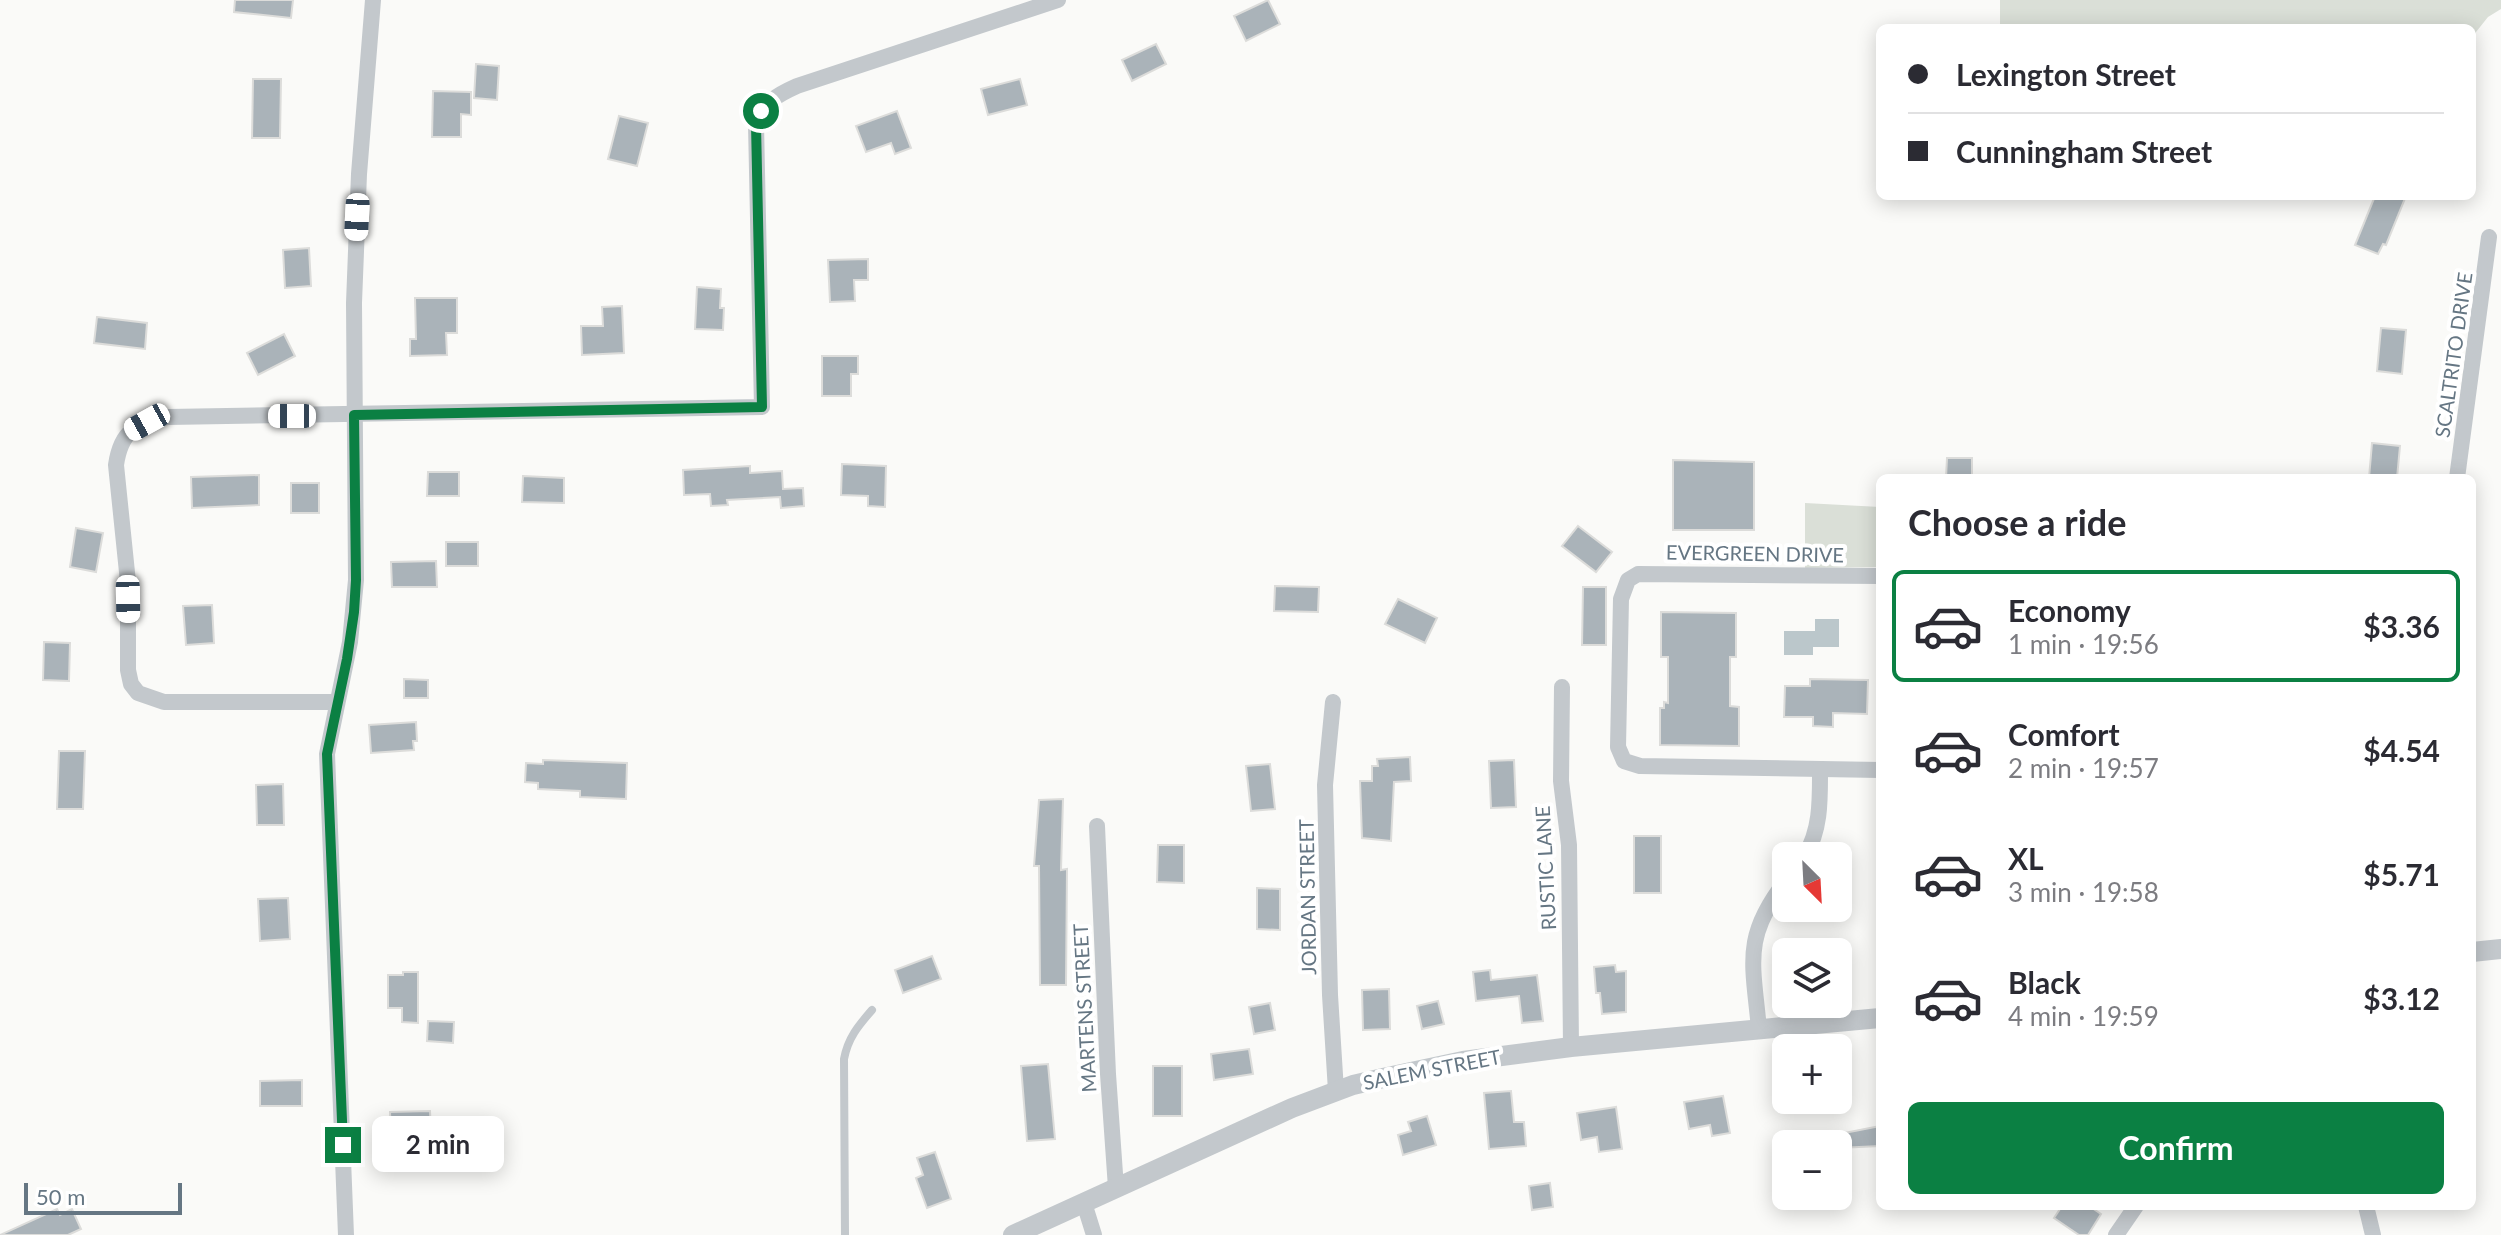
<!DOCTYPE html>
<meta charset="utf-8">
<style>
:root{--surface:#fff;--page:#f7f7f7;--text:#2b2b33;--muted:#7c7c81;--line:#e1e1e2;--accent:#0b8043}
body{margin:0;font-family:Lato,sans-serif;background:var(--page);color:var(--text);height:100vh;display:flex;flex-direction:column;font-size:30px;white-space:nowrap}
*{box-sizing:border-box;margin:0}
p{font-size:26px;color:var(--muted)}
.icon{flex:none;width:44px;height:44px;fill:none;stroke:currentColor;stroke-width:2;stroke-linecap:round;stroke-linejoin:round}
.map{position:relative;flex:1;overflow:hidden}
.details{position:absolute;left:1876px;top:474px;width:600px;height:736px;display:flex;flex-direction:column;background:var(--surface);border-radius:12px;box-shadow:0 4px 20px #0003}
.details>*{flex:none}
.banner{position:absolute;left:1876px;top:24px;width:600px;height:176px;border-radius:12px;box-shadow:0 4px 20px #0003;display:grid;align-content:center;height:176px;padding:0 32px;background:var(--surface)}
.needle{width:52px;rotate:156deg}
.fabs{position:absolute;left:1772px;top:842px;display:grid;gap:16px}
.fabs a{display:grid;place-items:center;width:80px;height:80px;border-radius:12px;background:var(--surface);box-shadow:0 4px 20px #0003;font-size:40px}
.scale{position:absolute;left:24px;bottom:20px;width:158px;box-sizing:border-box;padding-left:8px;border:4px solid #657683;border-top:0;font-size:22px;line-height:28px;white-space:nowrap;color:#657683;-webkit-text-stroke:6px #fff;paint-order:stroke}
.end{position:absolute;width:36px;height:36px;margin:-18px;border:10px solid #0b8043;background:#fff;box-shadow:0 0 0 4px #fff}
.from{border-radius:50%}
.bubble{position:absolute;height:56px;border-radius:12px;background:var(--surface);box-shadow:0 4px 20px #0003;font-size:26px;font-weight:700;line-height:56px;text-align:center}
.car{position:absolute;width:24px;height:48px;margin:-24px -12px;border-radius:10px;box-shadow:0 0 6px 2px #0007;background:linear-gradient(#fff 24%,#345 0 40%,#fff 0 76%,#345 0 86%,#fff 0)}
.banner b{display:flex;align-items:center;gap:28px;height:76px;font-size:30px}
.banner b+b{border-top:2px solid var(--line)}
.banner i{width:20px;height:20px;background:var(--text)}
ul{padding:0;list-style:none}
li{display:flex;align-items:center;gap:24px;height:112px;margin:0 16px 12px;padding:0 16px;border:4px solid transparent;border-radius:12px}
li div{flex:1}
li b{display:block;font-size:30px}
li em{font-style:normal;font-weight:700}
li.current{border-color:var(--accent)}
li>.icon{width:72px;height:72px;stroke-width:1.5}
h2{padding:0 32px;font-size:36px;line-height:96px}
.primary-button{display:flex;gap:16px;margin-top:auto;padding:16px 32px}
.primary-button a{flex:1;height:92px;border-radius:12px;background:var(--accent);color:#fff;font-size:32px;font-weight:700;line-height:92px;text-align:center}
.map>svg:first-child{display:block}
.green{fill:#dadfd7}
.water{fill:#bbc7cb}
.building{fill:#aab3b9;stroke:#dcdcda;stroke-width:2}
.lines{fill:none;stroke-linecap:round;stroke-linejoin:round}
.service{stroke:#c3c8cc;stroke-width:8}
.minor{stroke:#c3c8cc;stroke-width:16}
.tertiary{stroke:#c3c8cc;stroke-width:20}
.route{stroke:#0b8043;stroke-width:10}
.labels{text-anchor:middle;stroke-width:8;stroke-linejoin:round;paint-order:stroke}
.street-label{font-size:20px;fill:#657683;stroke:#fff}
</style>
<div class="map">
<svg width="2501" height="1235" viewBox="0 0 2501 1235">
<rect width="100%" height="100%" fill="#fafaf8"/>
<g class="green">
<path d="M2000,0H2501V9L2488,17L2472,37V28H2000Z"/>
<path d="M1805,503L1880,507V567L1805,568Z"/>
</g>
<path class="water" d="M1815,619H1839V647H1813V655H1784V631H1815Z"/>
<g class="building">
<path d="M235,0H293L291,18L234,12Z"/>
<path d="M1268,0L1280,24L1246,41L1234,16Z"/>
<path d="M1156,44L1166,64L1132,81L1122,60Z"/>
<path d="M476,64L499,66L497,100L474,98Z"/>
<path d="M253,79H281L280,138H252Z"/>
<path d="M1020,79L1027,105L988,115L981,89Z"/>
<path d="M433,91L471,92V115L461,114V137H432Z"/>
<path d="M897,111L911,148L895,154L891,143L866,152L856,126Z"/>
<path d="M619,116L648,123L637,166L608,159Z"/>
<path d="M2375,196H2406L2386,245L2383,244L2378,254L2355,245Z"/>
<path d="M309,248L311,286L285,288L283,250Z"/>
<path d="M868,259V280H854L855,301L830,302L828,260Z"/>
<path d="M697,287L721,289L720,308H724L723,330L695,329Z"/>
<path d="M415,298H457V333H446L447,355L410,356V339H416Z"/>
<path d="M622,306L624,353L582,355L581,326H603L602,307Z"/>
<path d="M97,317L147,323L145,349L94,343Z"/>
<path d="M2381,328L2406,330L2402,374L2377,371Z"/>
<path d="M284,334L295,356L258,375L247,353Z"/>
<path d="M822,356H858V374H851V396H822Z"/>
<path d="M2372,443L2400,446L2397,478H2369Z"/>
<path d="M1947,458H1972V478H1946Z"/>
<path d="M1673,460L1754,462V530H1673Z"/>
<path d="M842,464L886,466L885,507L868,506V496L841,495Z"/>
<path d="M750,466V473L782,471L783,489L803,488L804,506L781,508L780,497L727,500L728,505L711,506L710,494L684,495L683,470Z"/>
<path d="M428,472H459V496H427Z"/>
<path d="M259,475V505L192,508L191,477Z"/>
<path d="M523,476L564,478V503L522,502Z"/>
<rect x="291" y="483" width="28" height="30"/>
<path d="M1578,526L1612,552L1596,572L1562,546Z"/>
<path d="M76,528L103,533L96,572L70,567Z"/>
<rect x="446" y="542" width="32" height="24"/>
<path d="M436,561L437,587H392L391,562Z"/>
<path d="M1275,586L1319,587L1318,612L1274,611Z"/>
<path d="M1583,587H1606V645H1582Z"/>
<path d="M1398,599L1437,618L1425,643L1385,624Z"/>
<path d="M212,605L214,643L186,645L183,606Z"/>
<path d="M1661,612L1736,613V657H1730V706L1739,707V746L1660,745V708H1664V702L1668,703V657H1661Z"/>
<path d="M44,642L70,643L69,681L43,680Z"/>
<path d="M404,679L428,680V698H404Z"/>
<path d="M1810,679L1868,680L1867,714L1833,713V727L1813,726V717H1784L1785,686H1810Z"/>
<path d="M416,722L417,741H413L414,750L371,753L369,725Z"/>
<path d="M59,751H85L83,809H57Z"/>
<path d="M1410,757L1411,781L1394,782L1391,841L1362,838L1360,781H1372V766H1378L1377,759Z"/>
<path d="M543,760L627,763L626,799L580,797V791L538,789V783L525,782L526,763L543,764Z"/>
<path d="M1514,760L1516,807L1491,808L1489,761Z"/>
<path d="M1270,764L1275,809L1251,811L1246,766Z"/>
<path d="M283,784L284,825H257L256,785Z"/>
<path d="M1063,799L1061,870L1067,869L1066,985H1040L1039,866H1034L1039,800Z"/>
<rect x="1634" y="836" width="27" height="57"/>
<path d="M1158,845H1184V883L1157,882Z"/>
<path d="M1257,888L1280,889V930L1257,929Z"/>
<path d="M288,898L290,939L260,941L258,899Z"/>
<path d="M932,956L941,979L903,993L895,970Z"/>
<path d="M1615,965L1616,972L1626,971V1012L1602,1014L1600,993H1596L1594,967Z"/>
<path d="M1490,970L1491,980L1537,975L1543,1021L1522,1023L1519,996L1476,1001L1473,972Z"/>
<path d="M403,972H418V1023L402,1022V1008H388V975H403Z"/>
<path d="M1389,989L1390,1029L1363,1030L1362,990Z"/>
<path d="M1438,1001L1444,1024L1422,1029L1417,1006Z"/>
<path d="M1270,1003L1275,1030L1254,1034L1249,1007Z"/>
<path d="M428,1021L454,1022L453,1043L427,1041Z"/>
<path d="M1249,1049L1253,1074L1214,1080L1211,1054Z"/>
<path d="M1048,1064L1055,1139L1027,1141L1021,1066Z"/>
<rect x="1153" y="1066" width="29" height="50"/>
<path d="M302,1080V1106H260V1081Z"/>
<path d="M1511,1091L1514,1122H1524L1526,1146L1489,1149L1484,1093Z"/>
<path d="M1723,1096L1730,1133L1712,1136L1710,1125L1689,1129L1684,1102Z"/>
<path d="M1616,1107L1622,1149L1599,1152L1597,1137L1581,1140L1577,1113Z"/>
<path d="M430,1111L432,1157L400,1158L399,1135H391L390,1112Z"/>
<path d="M1427,1116L1436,1145L1403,1155L1398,1135L1411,1131L1408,1122Z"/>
<path d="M1880,1126V1146L1838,1148V1144H1815L1814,1139Z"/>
<path d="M935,1152L951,1199L927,1208L916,1178L923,1175L917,1158Z"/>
<path d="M1550,1183L1553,1207L1532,1210L1529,1186Z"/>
<path d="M2062,1206H2089L2101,1214L2088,1235H2079L2054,1218Z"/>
<path d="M57,1209L60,1215L72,1209L81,1229L68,1235H0Z"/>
</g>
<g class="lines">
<path class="service" d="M845,1235L844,1059C848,1038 858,1026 872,1010"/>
<g class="minor">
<path d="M2457,478L2489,237"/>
<path d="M1880,576L1638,574L1628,580L1621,599L1618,747L1624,761L1640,766L1880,770"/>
<path d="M1562,687L1561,781L1569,845L1571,1047"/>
<path d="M337,702H164L138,693L131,684L128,670V582L116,465C121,430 136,424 168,417L762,407L756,124C764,102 777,95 797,86L1058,0"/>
<path d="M1333,702L1325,785L1330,995L1336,1091"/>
<path d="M1097,826L1108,1074L1116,1188"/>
<path d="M1805,856C1821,829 1820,800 1820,769"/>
<path d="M1759,1029C1753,963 1742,937 1786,881"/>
<path d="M1084,1203L1094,1235"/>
<path d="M2366,1206L2373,1235"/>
<path d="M346,1235L327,754L350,642L356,580L354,303L359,174L373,0"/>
<path d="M2116,1235L2136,1206"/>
</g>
<g class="tertiary">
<path d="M2472,952L2501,949"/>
<path d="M1013,1235L1292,1108L1353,1085L1383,1078L1463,1061L1571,1047L1880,1018"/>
</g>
</g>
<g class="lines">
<path class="route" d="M343,1145L327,754L347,659L354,612L356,580L354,415L762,407L756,124L761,111"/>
</g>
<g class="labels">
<g class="street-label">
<text transform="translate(2454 355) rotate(-82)" y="7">SCALTRITO DRIVE</text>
<text transform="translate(1755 554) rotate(1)" y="7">EVERGREEN DRIVE</text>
<text transform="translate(1546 868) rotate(-93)" y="7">RUSTIC LANE</text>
<text transform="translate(1308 897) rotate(-91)" y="7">JORDAN STREET</text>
<text transform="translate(1085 1008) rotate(-93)" y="7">MARTENS STREET</text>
<text transform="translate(1432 1070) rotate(-11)" y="7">SALEM STREET</text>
</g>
</g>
</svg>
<div class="fabs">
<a><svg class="needle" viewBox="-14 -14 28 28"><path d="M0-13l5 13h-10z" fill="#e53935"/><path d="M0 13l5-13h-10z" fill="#7c7c81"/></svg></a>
<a><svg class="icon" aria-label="layers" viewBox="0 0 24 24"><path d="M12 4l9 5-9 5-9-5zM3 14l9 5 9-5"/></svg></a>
<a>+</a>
<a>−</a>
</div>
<div class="scale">50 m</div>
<i class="end from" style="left:761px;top:111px"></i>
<i class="end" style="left:343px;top:1145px"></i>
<div class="bubble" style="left:372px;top:1116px;width:132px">2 min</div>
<i class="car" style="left:357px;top:217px;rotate:183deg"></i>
<i class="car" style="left:292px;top:416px;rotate:270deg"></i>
<i class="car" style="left:147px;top:422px;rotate:241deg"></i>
<i class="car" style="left:128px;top:599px;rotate:179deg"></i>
<div class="banner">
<b><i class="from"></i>Lexington Street</b>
<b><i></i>Cunningham Street</b>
</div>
<section class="details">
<h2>Choose a ride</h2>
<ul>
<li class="current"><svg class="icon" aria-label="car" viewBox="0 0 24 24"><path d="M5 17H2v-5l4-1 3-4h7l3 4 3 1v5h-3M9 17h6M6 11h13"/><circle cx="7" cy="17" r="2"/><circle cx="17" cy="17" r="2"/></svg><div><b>Economy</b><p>1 min · 19:56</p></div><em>$3.36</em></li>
<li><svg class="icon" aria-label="car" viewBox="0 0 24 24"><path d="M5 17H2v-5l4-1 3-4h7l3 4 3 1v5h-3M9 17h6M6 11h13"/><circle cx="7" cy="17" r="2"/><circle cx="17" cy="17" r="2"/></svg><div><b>Comfort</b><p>2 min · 19:57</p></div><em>$4.54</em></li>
<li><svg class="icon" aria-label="car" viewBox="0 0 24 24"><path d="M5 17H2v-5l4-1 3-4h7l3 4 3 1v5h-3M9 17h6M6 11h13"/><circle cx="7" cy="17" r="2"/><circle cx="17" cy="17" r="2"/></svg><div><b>XL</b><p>3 min · 19:58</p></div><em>$5.71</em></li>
<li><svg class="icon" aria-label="car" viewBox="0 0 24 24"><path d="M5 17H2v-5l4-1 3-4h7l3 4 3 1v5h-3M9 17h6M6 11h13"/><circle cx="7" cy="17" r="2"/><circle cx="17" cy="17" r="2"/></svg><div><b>Black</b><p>4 min · 19:59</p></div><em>$3.12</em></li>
</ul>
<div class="primary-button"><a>Confirm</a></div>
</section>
</div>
